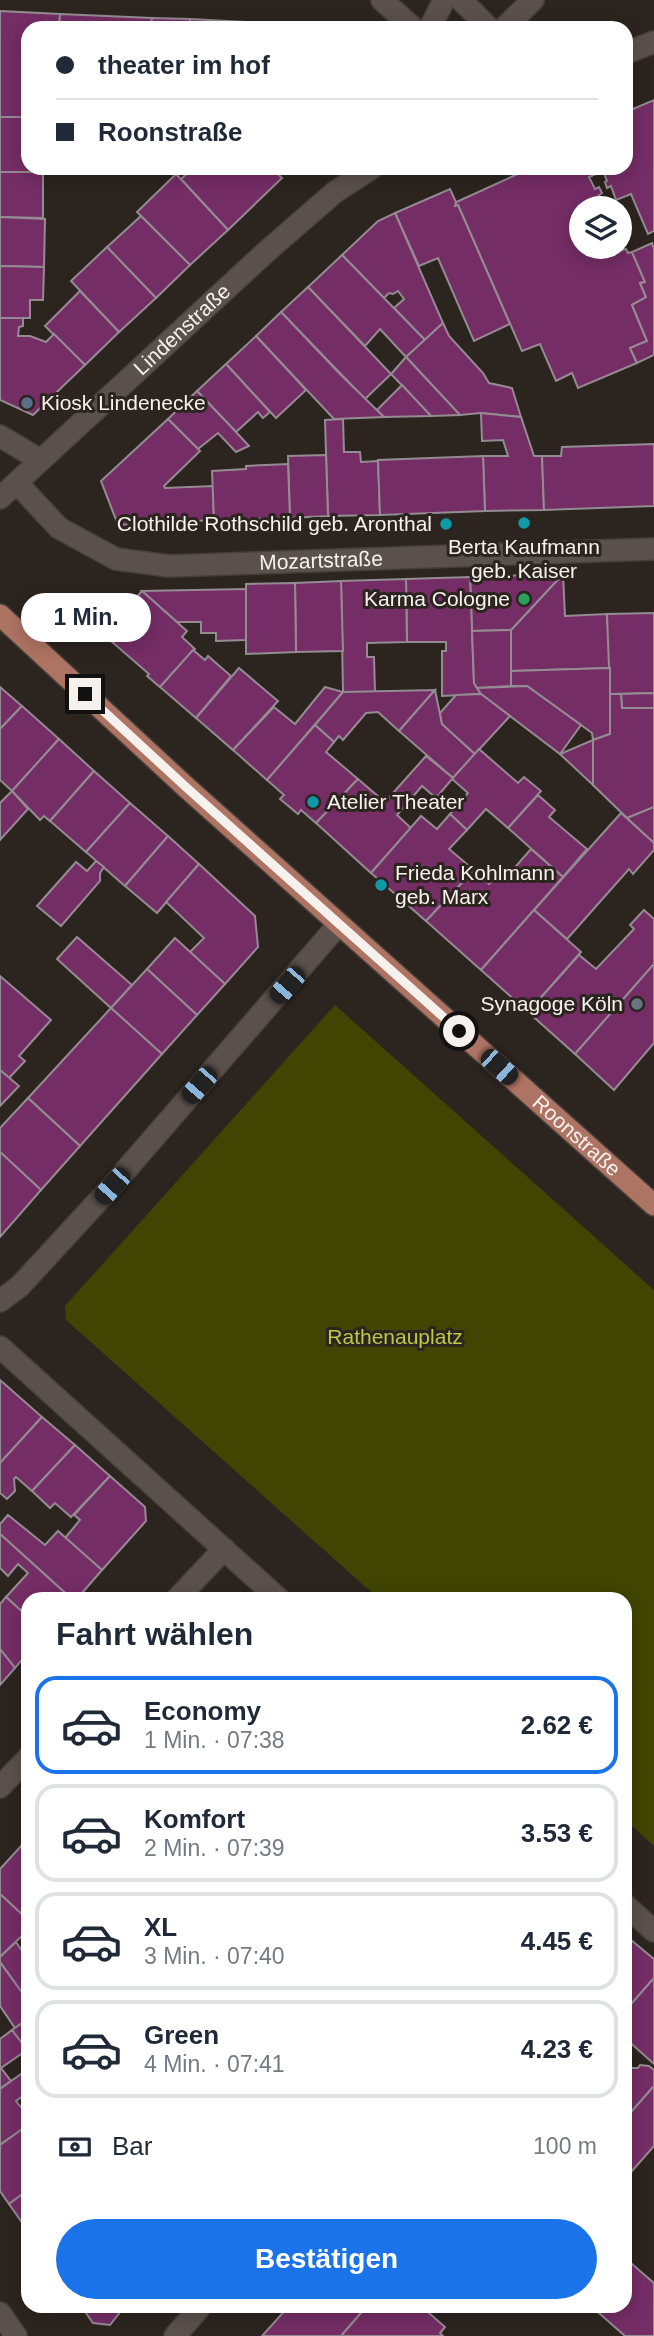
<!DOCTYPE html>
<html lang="de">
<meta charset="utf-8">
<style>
:root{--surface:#fff;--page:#f2f2f3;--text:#1f2937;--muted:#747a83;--line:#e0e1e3;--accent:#1a73e8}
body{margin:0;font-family:Arial,sans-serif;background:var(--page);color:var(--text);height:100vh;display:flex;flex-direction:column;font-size:26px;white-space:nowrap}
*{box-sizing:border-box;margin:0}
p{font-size:23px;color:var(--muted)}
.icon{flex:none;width:38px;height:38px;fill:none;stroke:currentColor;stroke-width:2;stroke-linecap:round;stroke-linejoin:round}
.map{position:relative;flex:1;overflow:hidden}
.side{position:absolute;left:21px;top:1592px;width:611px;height:721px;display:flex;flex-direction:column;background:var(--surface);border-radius:21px;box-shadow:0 4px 18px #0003}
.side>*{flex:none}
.banner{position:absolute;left:21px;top:21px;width:612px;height:154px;border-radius:21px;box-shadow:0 4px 18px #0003;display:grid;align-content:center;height:154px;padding:0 35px;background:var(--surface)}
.tools{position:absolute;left:569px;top:196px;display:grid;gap:14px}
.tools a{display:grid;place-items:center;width:63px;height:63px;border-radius:50%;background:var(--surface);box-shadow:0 4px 18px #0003;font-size:35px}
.end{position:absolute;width:32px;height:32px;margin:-16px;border:9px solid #f7f1ee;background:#111;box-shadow:0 0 0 4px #111}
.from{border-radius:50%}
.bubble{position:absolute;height:49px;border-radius:24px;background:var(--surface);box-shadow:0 4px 18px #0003;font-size:23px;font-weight:800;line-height:49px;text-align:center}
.car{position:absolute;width:21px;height:42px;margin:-21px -10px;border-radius:9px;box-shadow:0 0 5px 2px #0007;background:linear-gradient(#222 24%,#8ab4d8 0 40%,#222 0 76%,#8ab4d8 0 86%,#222 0)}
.banner b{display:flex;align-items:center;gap:24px;height:66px;font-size:26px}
.banner b+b{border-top:2px solid var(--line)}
.banner i{width:18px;height:18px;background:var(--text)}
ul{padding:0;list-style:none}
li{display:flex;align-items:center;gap:21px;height:98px;margin:0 14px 10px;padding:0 21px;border:4px solid var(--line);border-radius:21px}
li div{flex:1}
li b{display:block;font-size:26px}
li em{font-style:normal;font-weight:800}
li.selected{border-color:var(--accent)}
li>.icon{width:63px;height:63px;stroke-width:1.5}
h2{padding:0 35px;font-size:32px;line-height:84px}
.pay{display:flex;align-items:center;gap:18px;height:77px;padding:0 35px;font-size:26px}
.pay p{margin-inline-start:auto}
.primary-button{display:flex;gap:14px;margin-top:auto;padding:14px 35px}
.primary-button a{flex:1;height:80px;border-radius:42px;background:var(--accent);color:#fff;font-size:28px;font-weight:800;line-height:80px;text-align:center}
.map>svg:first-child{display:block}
.green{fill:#414501}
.building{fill:#752d66;stroke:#958b92;stroke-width:2}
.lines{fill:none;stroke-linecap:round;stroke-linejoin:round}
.pedestrian-casing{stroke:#473f3b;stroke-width:24}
.minor-casing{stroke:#473f3b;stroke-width:24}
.secondary-casing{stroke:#473f3b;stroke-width:24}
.primary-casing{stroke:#473f3b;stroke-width:24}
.pedestrian{stroke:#5b514c;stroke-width:21}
.minor{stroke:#5b514c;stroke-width:21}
.secondary{stroke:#5b514c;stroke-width:21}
.primary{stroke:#ae7463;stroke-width:21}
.route{stroke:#f7f1ee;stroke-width:9}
.service-dot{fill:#5c6f8a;stroke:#2c241f;stroke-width:2.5}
.culture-dot{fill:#0f9aa8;stroke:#2c241f;stroke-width:2.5}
.leisure-dot{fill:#2e9e5b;stroke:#2c241f;stroke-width:2.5}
.worship-dot{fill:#6b7280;stroke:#2c241f;stroke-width:2.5}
.labels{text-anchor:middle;stroke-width:6;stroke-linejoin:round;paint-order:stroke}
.street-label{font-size:21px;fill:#f7f1ee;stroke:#2c241f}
.poi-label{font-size:21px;fill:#f7f1ee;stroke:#2c241f;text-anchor:start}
.park-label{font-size:21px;fill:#bfc841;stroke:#2c241f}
</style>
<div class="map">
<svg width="654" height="2336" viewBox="0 0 654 2336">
<rect width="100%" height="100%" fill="#2c241f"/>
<path class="green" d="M335,1005L654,1290V1846L625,1820V1600L379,1599L66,1320L65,1306Z"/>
<g class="building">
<path d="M0,11L60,14L59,28H28V117H0Z"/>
<path d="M60,14L152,18L151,28H59Z"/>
<path d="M152,18L190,19V28H151Z"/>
<path d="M190,19L227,21V28H190Z"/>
<path d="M227,21L268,23L267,28H227Z"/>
<path d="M268,23L342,25L344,28H267Z"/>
<path d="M654,100V231L648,234L631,194L616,200L611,186L607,188L605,182L607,181L602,168H626V112Z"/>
<path d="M0,117H28V168H43V172H0Z"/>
<path d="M193,168H272L282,178L228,230L181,179Z"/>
<path d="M531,168H602L603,171L589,177L595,189L599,187L602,193L598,196L603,208H581V247H620V245L622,250L626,249L628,253L632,252L645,282L640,283L646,297L632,305L647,341L630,348L637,363L578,388L572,373L556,381L540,344L522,351L458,205L455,206L454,203Z"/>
<path d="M0,172H43V218L0,217Z"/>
<path d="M176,174L228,230L190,265L137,212Z"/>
<path d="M450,189L456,202L455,206L458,205L510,324L474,341L438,258L419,266L395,213Z"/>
<path d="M395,213L443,323L425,340L394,308L404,299L398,291L393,294L389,293L384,298L342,255L378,221Z"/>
<path d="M141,216L190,265L156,298L107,247Z"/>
<path d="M0,217L45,219L44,267L0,266Z"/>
<path d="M652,243L654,249V355L637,363L630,348L647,341L632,305L646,297L640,283L645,282L632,252Z"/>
<path d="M107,247L156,298L119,332L71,281Z"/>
<path d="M342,255L425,340L406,357L380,329L365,346L308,287Z"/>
<path d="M0,266L44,267L43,300H30V318H0Z"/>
<path d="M308,287L391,374L365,399L281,312Z"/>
<path d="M80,291L119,332L85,365L45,326Z"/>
<path d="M281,312L340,374L384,417L334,419L256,336Z"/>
<path d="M0,318H23V326L19,327L18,336H30L46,342L54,334L85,365L33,415L0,400Z"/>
<path d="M443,323L449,336L483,373L489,383L512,388L521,417L481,413L460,415L406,357Z"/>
<path d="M256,336L306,390L276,418L226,364Z"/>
<path d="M406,357L460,415L431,416L391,374Z"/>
<path d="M226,364L270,412L263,418L258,412L236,432L197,391Z"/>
<path d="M402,385L431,416L384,417L377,410Z"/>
<path d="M197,391L236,432L249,446L236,452L218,433L198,449L168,419Z"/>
<path d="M481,413L521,417L534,456H542L544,510L485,511L483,456H508L503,440L482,441Z"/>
<path d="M168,419L200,451L164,486L165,488L213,486L214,520L118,525L101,481Z"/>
<path d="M343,419L344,452H360L361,462L378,461L380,515L328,516L325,420Z"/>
<path d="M654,444V506L544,510L542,456H561L562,447Z"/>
<path d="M326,455L328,516L290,518L288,456Z"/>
<path d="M483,456L485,511L380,515L378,460Z"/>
<path d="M288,464L290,518L214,520L212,471L246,469V466Z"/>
<path d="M563,574L565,616L607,614L610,668L511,671V630Z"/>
<path d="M563,574L511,630L472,631L470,577Z"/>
<path d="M470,577L474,683L481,694L442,696V651H446V642H407L406,579Z"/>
<path d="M406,579L407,642L367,643V657H374L375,692H343L341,581Z"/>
<path d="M341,581L343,651L296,652L295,583Z"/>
<path d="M295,583L296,652L246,654V584Z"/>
<path d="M246,589V640L216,641V633H201V622H177L142,591Z"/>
<path d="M142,591L187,631L182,637L195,649L160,687L147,676L149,674L104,635Z"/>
<path d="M654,613V693L610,694L607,614Z"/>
<path d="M511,630V686L477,688L474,683L472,631Z"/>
<path d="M193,650L205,660L208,656L231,676L196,718L160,687Z"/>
<path d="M239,668L278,701L233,750L196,718Z"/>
<path d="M610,668V734L593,740L592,733L527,686H511V671Z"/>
<path d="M527,686L581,725L560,754L481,694L477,688Z"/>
<path d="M0,687L22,706L0,729Z"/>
<path d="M325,687L343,692L267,780L233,750L274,707L295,724Z"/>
<path d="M435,690L399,731L378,712L366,713L343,740L339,736L334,742L315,725L343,692Z"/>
<path d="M435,690L442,724L475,754L453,778L399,731Z"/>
<path d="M654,693V708H622L621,694Z"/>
<path d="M481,694L510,716L475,754L442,724L440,713L456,695Z"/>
<path d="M610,694H621L622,708H654V807L627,818L593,785V740L610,734Z"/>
<path d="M22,706L59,739L12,791L0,780V729Z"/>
<path d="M315,725L334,742L326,752L358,779L316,823L301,810L298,814L280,799L284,795L267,780Z"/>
<path d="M59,739L94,771L50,821L44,816L40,820L12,791Z"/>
<path d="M593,740V785L560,754Z"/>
<path d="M479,749L518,783L524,777L541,791L508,828L486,809L467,830L450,814L468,793L452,779Z"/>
<path d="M426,756L453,778L436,798L422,786L397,815L411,828L371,873L316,823L358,779L385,802Z"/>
<path d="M94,771L130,803L86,852L50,821Z"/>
<path d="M12,791L28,809L0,840V803Z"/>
<path d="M538,795L555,810L549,817L587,849L563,877L508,828Z"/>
<path d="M130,803L168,836L125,886L86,852Z"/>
<path d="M654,807V843L627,818Z"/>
<path d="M621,813L654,843V850L633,874L629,869L567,939L534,910Z"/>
<path d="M450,814L467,830L449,849L474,870L426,921L371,873L421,816L437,829Z"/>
<path d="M168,836L199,864L157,913L125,886Z"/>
<path d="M531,849L563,877L481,970L426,921L474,870L489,884L495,877L502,882Z"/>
<path d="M96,861L104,867L100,873V881L61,926L37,906L76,862L87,871Z"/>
<path d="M199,864L255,916L258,947L225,984L190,952L204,938L166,902Z"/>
<path d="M534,910L581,952L528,1012L481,970Z"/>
<path d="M644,910L654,919V964L575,1054L528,1012L579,955L596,969L634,929L630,925Z"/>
<path d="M77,937L132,985L111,1008L57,959Z"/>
<path d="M175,938L225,984L197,1015L147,969Z"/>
<path d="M654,964V1043L614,1090L575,1054Z"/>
<path d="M147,969L197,1015L162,1054L111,1008Z"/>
<path d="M0,976L51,1020L19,1056L25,1061L9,1078L0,1070Z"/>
<path d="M111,1008L162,1054L80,1146L28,1098Z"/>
<path d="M0,1070L19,1086L0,1106Z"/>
<path d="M28,1098L80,1146L41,1190L0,1152V1128Z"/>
<path d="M0,1152L41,1190L0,1237Z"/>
<path d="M0,1380L42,1417L0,1463Z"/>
<path d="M42,1417L75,1445L32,1491L16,1477L14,1479L15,1491L7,1499L0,1493V1463Z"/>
<path d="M75,1445L110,1476L71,1517L55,1503L50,1508L32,1491Z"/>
<path d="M110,1476L145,1507L146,1521L102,1570L65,1538L80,1520L74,1515Z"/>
<path d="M8,1515L45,1545L58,1531L102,1570L76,1600H73L0,1534V1524Z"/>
<path d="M0,1534L73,1600H28V1617L6,1597L28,1573L18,1564L8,1576L0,1568Z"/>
<path d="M6,1597L28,1617V1653L15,1668L0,1649V1604Z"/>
<path d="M0,1649L15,1668L0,1685Z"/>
<path d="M22,1845L28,1851V1920L0,1894V1869Z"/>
<path d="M0,1894L28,1920V1930L0,1957Z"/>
<path d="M625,1935L654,1959V1978L625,2011Z"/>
<path d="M16,1942L28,1960V2001L0,1962V1957Z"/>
<path d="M0,1962L28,2001V2019L15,2028L0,2006Z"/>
<path d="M654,1978V2064L625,2038V2011Z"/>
<path d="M28,2019V2052L12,2030Z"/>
<path d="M12,2030L27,2050L1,2068L11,2081L0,2089V2039Z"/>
<path d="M640,2065L649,2066L654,2070V2086L625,2119V2074L630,2068H638Z"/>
<path d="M28,2069V2092L16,2101L28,2116V2125L0,2145V2089Z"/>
<path d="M654,2086V2146L625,2179V2119Z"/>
<path d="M28,2125V2190L9,2204L0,2191V2145Z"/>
<path d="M28,2190V2231L9,2204Z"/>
<path d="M625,2258L654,2283V2336H625L591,2306H625Z"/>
<path d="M81,2306H125L110,2325L93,2323Z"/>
<path d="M289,2306H367L341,2336H262Z"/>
<path d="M367,2306H421L445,2327L440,2333L443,2336H341Z"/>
</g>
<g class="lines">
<defs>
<g id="pedestrian">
<path d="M461,0L489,28"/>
<path d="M504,28L533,0"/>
</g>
<g id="minor">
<path d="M382,0L413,28"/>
<path d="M430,28L444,0"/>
<path d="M0,436L40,460"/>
<path id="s1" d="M17,483L59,528L116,559L169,566L654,549"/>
<path d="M0,1301L20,1286L112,1186L339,924"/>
<path d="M0,1347L280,1600"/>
<path d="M176,1600L224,1549"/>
<path d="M0,1787L28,1758"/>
<path d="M625,1905L654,1931"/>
<path d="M0,2313L16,2336"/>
<path d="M175,2336L201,2306"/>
</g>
<g id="secondary">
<path d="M626,53L654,42"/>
<path id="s2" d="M0,498L266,252L335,192L372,168"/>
</g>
<g id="primary">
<path id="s3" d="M0,615L187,788L654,1205"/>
</g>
</defs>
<use href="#pedestrian" class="pedestrian-casing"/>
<use href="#minor" class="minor-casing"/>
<use href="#secondary" class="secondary-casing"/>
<use href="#primary" class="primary-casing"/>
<use href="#pedestrian" class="pedestrian"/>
<use href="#minor" class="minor"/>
<use href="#secondary" class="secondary"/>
<use href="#primary" class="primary"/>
</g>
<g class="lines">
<path class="route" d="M85,694L187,788L459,1031"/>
</g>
<circle class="service-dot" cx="27" cy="403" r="7"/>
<g class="culture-dot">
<circle cx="524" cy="523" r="7"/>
<circle cx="446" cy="524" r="7"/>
<circle cx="313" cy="802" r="7"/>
<circle cx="381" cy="885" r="7"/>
</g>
<circle class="leisure-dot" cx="524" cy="599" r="7"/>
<circle class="worship-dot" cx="637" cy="1004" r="7"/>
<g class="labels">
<g class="street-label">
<text dy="7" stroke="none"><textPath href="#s2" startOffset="248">Lindenstraße</textPath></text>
<text dy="7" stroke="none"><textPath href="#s1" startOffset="332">Mozartstraße</textPath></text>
<text dy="7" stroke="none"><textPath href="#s3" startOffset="777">Roonstraße</textPath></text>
</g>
<g class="poi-label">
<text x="41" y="410">Kiosk Lindenecke</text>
<text x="432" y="531" text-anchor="end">Clothilde Rothschild geb. Aronthal</text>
<text x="524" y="554" text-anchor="middle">Berta Kaufmann<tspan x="524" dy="24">geb. Kaiser</tspan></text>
<text x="510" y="606" text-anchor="end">Karma Cologne</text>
<text x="327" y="809">Atelier Theater</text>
<text x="395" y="880">Frieda Kohlmann<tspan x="395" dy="24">geb. Marx</tspan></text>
<text x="623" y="1011" text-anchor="end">Synagoge Köln</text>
</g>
<g class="park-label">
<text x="395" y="1344">Rathenauplatz</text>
</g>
</g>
</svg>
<div class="tools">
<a><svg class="icon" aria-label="layers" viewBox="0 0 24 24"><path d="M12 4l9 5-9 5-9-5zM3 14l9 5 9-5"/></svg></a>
</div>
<i class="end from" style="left:459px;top:1031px"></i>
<i class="end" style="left:85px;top:694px"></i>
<div class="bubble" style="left:21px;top:593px;width:130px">1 Min.</div>
<i class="car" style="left:287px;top:985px;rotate:221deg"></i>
<i class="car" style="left:499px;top:1067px;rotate:132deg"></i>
<i class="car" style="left:199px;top:1085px;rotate:221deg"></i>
<i class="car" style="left:112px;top:1186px;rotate:222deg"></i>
<div class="banner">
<b><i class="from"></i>theater im hof</b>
<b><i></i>Roonstraße</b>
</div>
<section class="side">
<h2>Fahrt wählen</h2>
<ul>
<li class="selected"><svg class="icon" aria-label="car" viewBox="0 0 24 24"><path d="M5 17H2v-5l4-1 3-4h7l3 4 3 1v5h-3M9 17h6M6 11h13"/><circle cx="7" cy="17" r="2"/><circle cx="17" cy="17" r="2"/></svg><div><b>Economy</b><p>1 Min. · 07:38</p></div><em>2.62 €</em></li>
<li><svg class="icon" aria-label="car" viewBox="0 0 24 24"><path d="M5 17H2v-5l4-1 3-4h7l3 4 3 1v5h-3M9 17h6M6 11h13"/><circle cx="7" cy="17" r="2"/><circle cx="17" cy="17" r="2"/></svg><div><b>Komfort</b><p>2 Min. · 07:39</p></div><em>3.53 €</em></li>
<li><svg class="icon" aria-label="car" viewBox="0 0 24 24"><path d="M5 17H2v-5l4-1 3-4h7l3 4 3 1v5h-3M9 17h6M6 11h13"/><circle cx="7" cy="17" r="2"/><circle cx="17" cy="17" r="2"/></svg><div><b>XL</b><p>3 Min. · 07:40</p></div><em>4.45 €</em></li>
<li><svg class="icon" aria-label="car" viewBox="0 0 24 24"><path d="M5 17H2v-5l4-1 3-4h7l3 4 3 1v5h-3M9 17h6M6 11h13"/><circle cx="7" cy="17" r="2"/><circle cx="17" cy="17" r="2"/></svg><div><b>Green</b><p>4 Min. · 07:41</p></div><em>4.23 €</em></li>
</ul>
<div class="pay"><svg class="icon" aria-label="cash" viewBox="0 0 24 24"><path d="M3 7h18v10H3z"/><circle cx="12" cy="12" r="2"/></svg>Bar<p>100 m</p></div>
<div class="primary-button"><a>Bestätigen</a></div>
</section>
</div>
